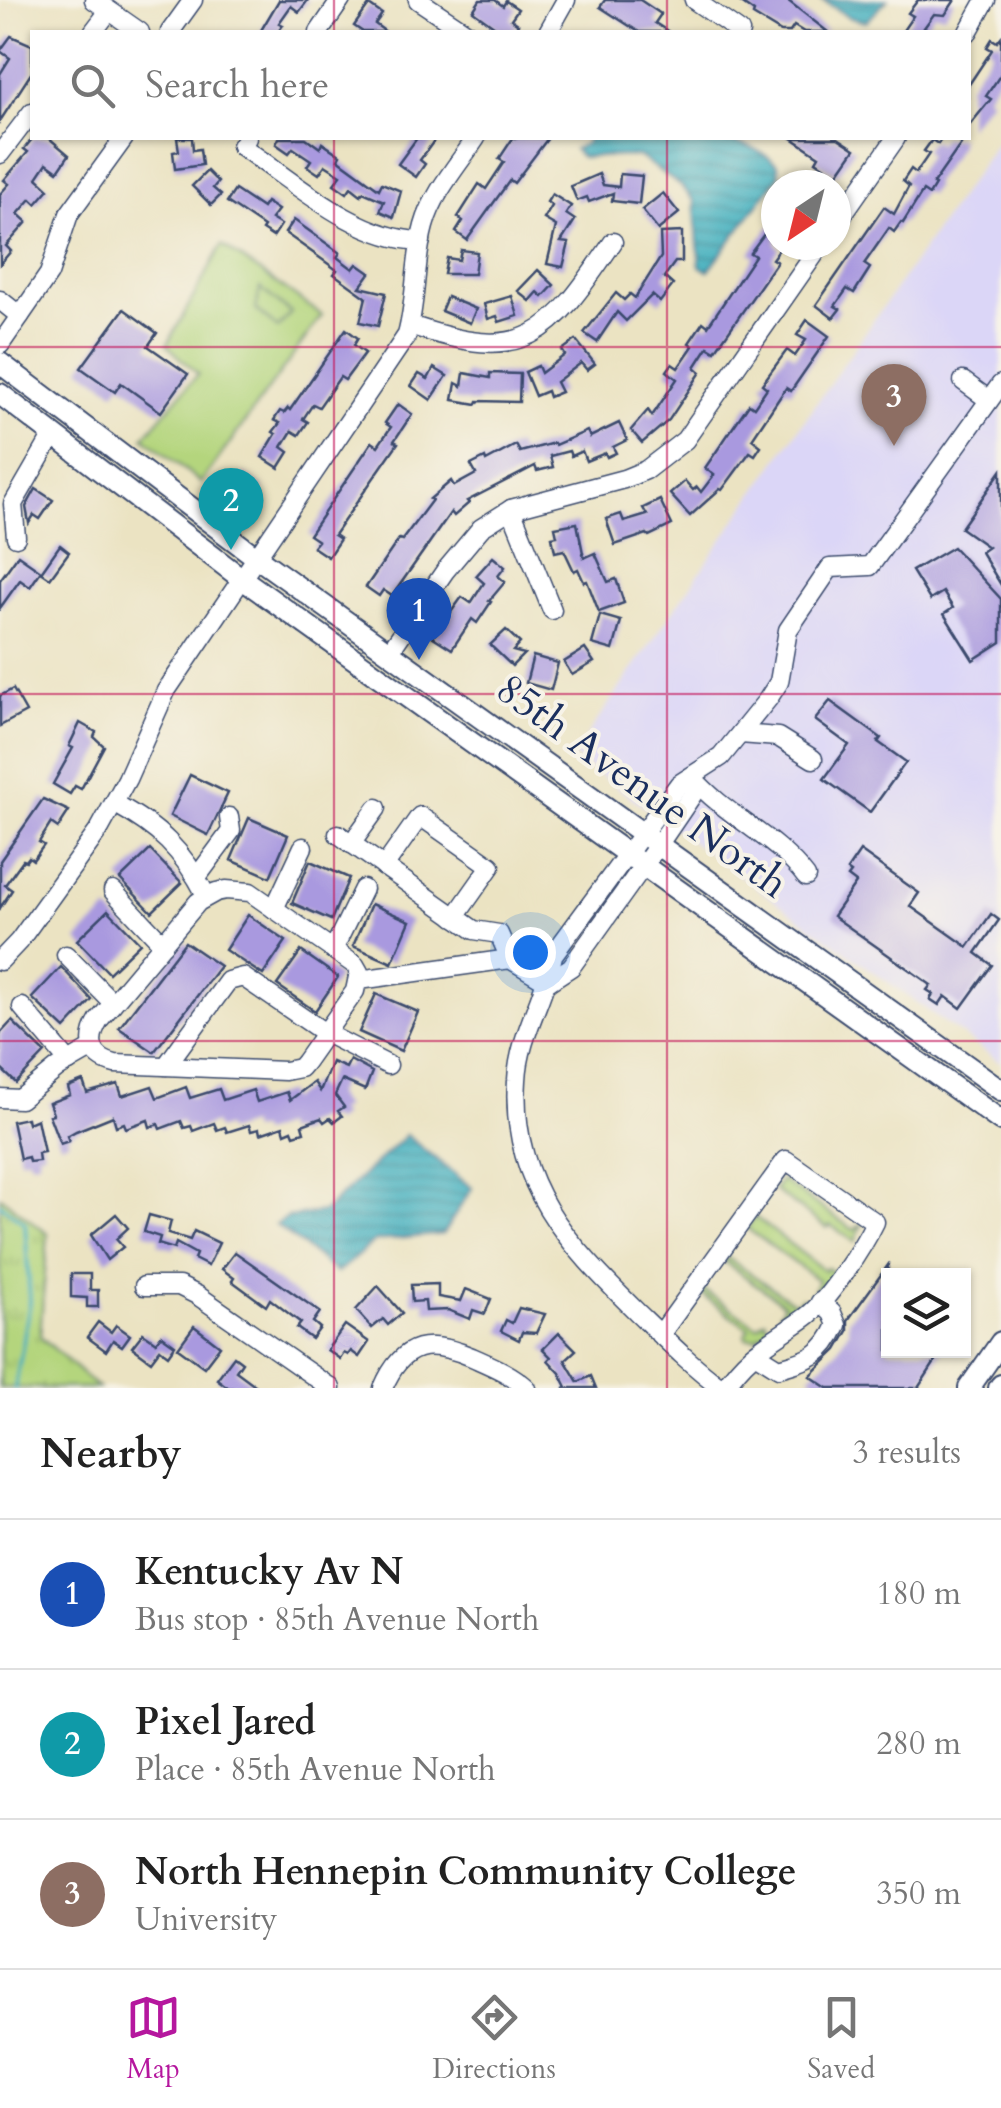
<!DOCTYPE html>
<meta charset="utf-8">
<style>
:root{--surface:#fff;--page:#f6f6f6;--text:#222;--muted:#767676;--line:#e0e0e0;--accent:#b5179e}
body{margin:0;font-family:Cardo,serif;background:var(--page);color:var(--text)}
.controls{position:absolute;right:30px;bottom:30px;display:grid;overflow:hidden;border-radius:0px;box-shadow:0 2px 8px #0004}
.controls button{width:90px;height:90px;display:grid;place-items:center;padding:0;border:0;border-bottom:2px solid var(--line);background:var(--surface);color:var(--text);font:50px sans-serif}
.compass{position:absolute;left:761px;top:170px;width:90px;height:90px;border-radius:50%;background:var(--surface);box-shadow:0 2px 8px #0004;rotate:215deg}
.you{position:absolute;left:530px;top:952px;width:35px;height:35px;margin:-25px;border:8px solid #fff;border-radius:50%;background:#1a73e8;box-shadow:0 0 0 15px #1a73e833}
.badge{display:grid;place-items:center;width:65px;height:65px;border-radius:50%;background:var(--accent);color:#fff;font-size:32px;font-weight:700}
.pin{position:absolute;translate:-50% -82px;filter:drop-shadow(0 2px 5px #0008)}
.pin::after{content:'';position:absolute;top:52px;width:35px;height:30px;background:inherit;clip-path:polygon(0 0,100% 0,50% 100%)}
.list{margin:0;padding:0;list-style:none}
h2{display:flex;justify-content:space-between;align-items:center;height:130px;margin:0;padding:0 40px;font-size:42px}
h2 small{font-size:32px;font-weight:400;color:var(--muted)}
.list li{display:grid;grid-template-columns:65px 1fr auto;gap:30px;align-items:center;box-sizing:border-box;height:150px;padding:0 40px;border-top:2px solid var(--line)}
.list b{display:block;font-size:38px;white-space:nowrap}
.list p{margin:0;font-size:32px;white-space:nowrap;color:var(--muted)}
.list em{font-size:32px;font-style:normal;color:var(--muted)}
.icon{flex:none;width:55px;height:55px;fill:none;stroke:currentColor;stroke-width:2;stroke-linecap:round;stroke-linejoin:round}
.map{position:relative;flex:none;width:1001px;height:1388px;overflow:hidden}
.search{position:absolute;background:var(--surface);box-shadow:0 2px 8px #0004;left:30px;right:30px;top:30px;height:110px;display:flex;align-items:center;gap:25px;box-sizing:border-box;padding:0 35px;border-radius:0px;color:var(--muted);font-size:38px}
.sheet{height:580px;background:var(--surface)}
nav{display:flex;justify-content:space-around;align-items:center;box-sizing:border-box;height:140px;border-top:2px solid var(--line);background:var(--surface);font-size:28px;color:var(--muted)}
nav a{display:grid;justify-items:center;gap:5px}
nav .on{color:var(--accent)}
.map>svg:first-child{display:block}
.built{fill:#dbd6f7}
.green{fill:#b4d57d;stroke:#68826e;stroke-width:2.5}
.park{fill:url(#park-tufts);stroke:#68826e;stroke-width:2.5}
.water{fill:url(#water-rules);stroke:#2e6f8e;stroke-width:2.5}
.lines{fill:none;stroke-linecap:round;stroke-linejoin:round}
.stream{stroke:#41afbe;stroke-width:4}
.building{fill:#a999df}
.minor-casing{stroke:#3a4a6d;stroke-width:21}
.major-casing{stroke:#3a4a6d;stroke-width:24}
.minor{stroke:#fff;stroke-width:18}
.major{stroke:#fff;stroke-width:20}
.grid{fill:none;stroke:#c2185b;stroke-width:2.5;stroke-opacity:0.55}
.labels{text-anchor:middle;dominant-baseline:central;stroke-width:8;stroke-linejoin:round;paint-order:stroke}
.street-label{font-size:42px;fill:#1b2f5e;stroke:#f7f3e8}
</style>
<div class="map">
<svg width="1001" height="1388" viewBox="0 0 1001 1388">
<defs>
<pattern id="park-tufts" width="24" height="20" patternUnits="userSpaceOnUse" patternTransform="scale(2.5)"><rect width="24" height="20" fill="#b4d57d"/><path d="M3 7l-1-3M5 7V3M7 7l1-3M15 17l-1-3M17 17v-4M19 17l1-3" fill="none" stroke="#9ab76e"/></pattern>
<pattern id="water-rules" width="6" height="5" patternUnits="userSpaceOnUse" patternTransform="scale(2.5)"><rect width="6" height="5" fill="#41afbe"/><path d="M0 2.5h6" fill="none" stroke="#368f9e"/></pattern>
</defs>
<rect width="100%" height="100%" fill="#f7f3e8"/>
<filter id="ink" filterUnits="userSpaceOnUse"><feTurbulence type="fractalNoise" baseFrequency=".01" numOctaves="2"/><feDisplacementMap in="SourceGraphic" scale="20" xChannelSelector="R" yChannelSelector="G"/><feConvolveMatrix kernelMatrix="1 2 1 2 8 2 1 2 1" color-interpolation-filters="sRGB"/></filter>
<filter id="wash" filterUnits="userSpaceOnUse"><feTurbulence type="fractalNoise" baseFrequency=".0048" numOctaves="4" result="noise"/><feDisplacementMap in="SourceGraphic" scale="40" xChannelSelector="R" yChannelSelector="G"/><feGaussianBlur stdDeviation="2.25" result="paint"/><feColorMatrix in="noise" values="0 0 0 0 0 0 0 0 0 0 0 0 0 0 0 0 0 1.4 0 .05"/><feComposite in="paint" operator="in"/></filter>
<g filter="url(#wash)">
<rect width="100%" height="100%" fill="#ebe3c2"/>
<polygon class="built" points="1001,136 1001,1063 573,756"/>
<g class="green">
<polygon points="222,245 322,315 201,483 144,437 198,374 167,345"/>
<polygon points="781,1180 854,1230 862,1224 855,1242 830,1225 827,1228 774,1190"/>
<polygon points="755,1217 825,1271 827,1268 834,1272 825,1287 814,1289 818,1280 749,1230 747,1228"/>
<polygon points="726,1257 796,1304 801,1298 806,1300 806,1307 793,1319 780,1312 784,1304 726,1263 724,1260"/>
<polygon points="702,1289 757,1326 765,1320 769,1329 757,1338 747,1338 745,1335 749,1328 701,1294"/>
</g>
<g class="park">
<polygon points="260,288 291,313 278,328 256,310"/>
<polygon points="0,1196 48,1234 40,1336 98,1388 0,1388"/>
</g>
<g class="water">
<polygon points="822,0 887,0 866,22 851,18"/>
<path d="M587 138C643 137 736 124 778 165L779 176 708 271 700 266 694 201 681 186 638 156 581 157 574 149 586 143Z"/>
<polygon points="406,1135 472,1188 443,1234 375,1241 337,1273 276,1225 287,1217 323,1212"/>
</g>
<g class="lines">
<polyline class="stream" points="0,1204 25,1223 30,1302 15,1388"/>
</g>
<g id="blocks">
<g class="building">
<polygon points="279,0 308,0 299,12 291,6 279,23 283,25 278,32 260,32"/>
<polygon points="480,0 495,0 503,6 506,1 518,9 511,19 518,24 512,32 502,32 473,11"/>
<polygon points="605,0 640,0 661,14 655,23 669,32 639,32 600,7"/>
<polygon points="737,0 787,0 828,32 804,32 794,26 790,32 781,32 753,15 754,12"/>
<polygon points="918,0 955,0 945,15 934,14 921,32 902,32 913,16 908,13"/>
<polygon points="369,5 382,14 375,24 386,32 363,32 354,26"/>
<polygon points="11,36 32,45 32,72 0,121 0,74 10,58 0,51"/>
<polygon points="1001,37 1001,74 986,96 991,99 968,127 968,86 992,50 987,47 992,39 997,42"/>
<polygon points="33,138 49,138 69,155 58,171 47,163 37,178 49,189 36,204 31,199 18,214 27,222 6,246 11,251 0,264 0,194 9,184 4,180 28,152 24,149"/>
<polygon points="177,138 192,138 193,150 200,149 202,165 175,169 173,152 179,151"/>
<polygon points="279,138 306,138 320,148 322,143 340,155 338,159 379,189 382,183 401,191 394,217 380,211 384,201 363,192 361,195 351,187 347,193 334,184 341,175 325,165 319,174 307,166 311,160 293,148 289,153 276,144"/>
<polygon points="417,138 436,138 420,160 425,164 416,177 398,164"/>
<polygon points="513,138 548,138 514,183 510,180 467,240 456,232 463,221 458,217 479,184 486,189 504,162 499,159"/>
<polygon points="792,138 838,138 855,149 837,175 816,161 819,156"/>
<polygon points="942,138 961,138 958,142 961,144 933,184 935,185 929,195 923,191 903,223 901,222 894,232 889,228 864,264 870,268 854,293 847,289 835,306 840,309 833,318 816,305 884,207 894,214 909,186 903,181 911,169 916,173 929,154 924,151 932,140 938,144"/>
<polygon points="207,171 218,182 213,188 221,195 211,205 192,186"/>
<polygon points="599,174 603,185 619,187 620,174 642,176 639,204 612,201 613,193 589,202 587,197 577,201 571,186"/>
<polygon points="235,190 262,208 266,202 278,210 271,219 281,225 273,237 262,230 264,227 227,202"/>
<polygon points="663,193 679,213 658,230 642,210"/>
<polygon points="552,194 571,206 566,214 575,220 561,242 569,243 563,267 547,264 556,226 544,219 552,206 547,202"/>
<polygon points="776,218 776,245 780,248 772,259 777,262 715,351 708,347 695,367 701,372 669,420 642,443 631,430 648,410 652,416 677,379 667,371 672,364 678,368 693,346 689,343 703,322 708,326 755,256 750,253"/>
<polygon points="294,220 340,253 337,257 353,269 357,264 370,273 360,287 386,293 378,326 360,322 366,297 334,274 337,270 285,233"/>
<polygon points="682,232 682,262 675,262 664,277 673,285 660,302 652,295 626,321 617,312 597,342 584,333 616,293 624,300 630,294 635,298 661,257 660,233"/>
<polygon points="461,250 477,252 474,274 444,274 447,258 459,260"/>
<polygon points="538,270 554,285 543,297 538,292 530,301 518,291"/>
<polygon points="512,296 518,316 499,322 497,316 488,319 484,304"/>
<polygon points="447,297 476,309 470,323 441,311"/>
<polygon points="124,309 157,333 148,346 188,374 161,412 121,383 115,392 81,368"/>
<polygon points="807,320 829,336 791,391 786,388 752,439 761,446 755,455 750,452 722,490 720,489 690,516 670,494 685,481 693,490 697,487 701,492 714,475 705,468 749,404 754,407 767,388 762,384 787,350 795,356 806,340 797,335"/>
<polygon points="346,329 358,338 354,345 365,353 345,380 340,377 319,407 313,404 303,419 308,422 299,435 292,431 282,447 289,452 279,468 262,457 276,434 273,432 280,423 274,420 280,411 284,413 288,408 290,410"/>
<polygon points="576,340 595,364 587,370 581,363 556,382 561,392 549,397 547,391 535,396 525,372 538,366 541,373 565,355 562,350"/>
<polygon points="434,368 447,376 431,400 411,386 419,374 428,379"/>
<polygon points="464,373 490,378 490,373 520,374 519,402 478,401 477,404 453,400 456,383 462,386"/>
<polygon points="398,404 412,414 394,441 398,443 334,535 340,539 328,557 313,547 318,541 309,535 372,442 378,446 391,427 385,423"/>
<polygon points="619,423 627,440 613,447 616,453 607,457 605,453 586,461 582,451 571,456 569,451 550,456 553,467 537,471 535,466 467,501 469,503 454,516 451,512 392,596 383,590 379,596 366,587 399,539 402,540 432,500 430,499 451,481 454,486 476,474 471,465 485,458 486,461 516,445 520,452 554,443 555,445 587,431 590,437"/>
<polygon points="1001,471 1001,585 981,552 988,547 961,528"/>
<polygon points="244,474 263,488 257,496 250,491 244,499 232,490"/>
<polygon points="36,489 53,500 40,519 34,515 29,523 26,507"/>
<polygon points="660,500 672,525 649,536 647,534 615,545 606,519 621,514 624,522 647,515 643,508"/>
<polygon points="577,523 584,558 595,553 608,582 616,579 624,603 599,612 587,581 584,582 578,569 574,571 564,550 555,552 552,537 557,536 555,527"/>
<polygon points="60,545 69,552 50,578 41,572"/>
<polygon points="953,547 1001,599 1001,642 973,660 944,614 953,608 943,592 930,600 912,571"/>
<polygon points="18,555 41,571 30,587 20,580 0,608 0,580"/>
<polygon points="493,557 505,567 498,576 505,582 489,601 491,602 477,623 472,619 452,649 433,637 462,597 471,603 484,583 476,576"/>
<polygon points="600,615 621,621 613,650 592,644"/>
<polygon points="506,630 520,643 513,651 524,654 512,666 490,645"/>
<polygon points="585,649 594,662 572,675 564,662"/>
<polygon points="533,656 558,663 551,690 526,683"/>
<polygon points="13,689 26,712 0,726 0,696"/>
<polygon points="830,701 881,738 878,742 906,762 870,812 824,779 849,745 815,720"/>
<polygon points="80,723 96,732 94,737 104,746 81,789 75,786 70,794 53,784 73,748 69,746"/>
<polygon points="190,775 228,793 208,835 170,816"/>
<polygon points="43,799 69,811 58,828 51,823 39,842 44,845 33,860 29,857 26,861 23,860 5,885 12,890 0,908 0,861"/>
<polygon points="249,818 288,835 270,877 231,860"/>
<polygon points="150,850 182,883 152,912 120,879"/>
<polygon points="860,851 919,893 910,906 968,947 991,914 999,920 976,953 992,965 961,1008 945,996 939,1005 930,999 933,994 927,990 931,985 833,916 856,883 848,877 851,873 847,870"/>
<polygon points="310,861 349,878 331,920 292,903"/>
<polygon points="371,904 410,921 392,963 353,946"/>
<polygon points="108,910 140,943 109,973 77,940"/>
<polygon points="248,915 286,941 263,975 225,950"/>
<polygon points="185,942 220,966 154,1052 119,1028"/>
<polygon points="301,951 338,977 315,1011 277,985"/>
<polygon points="61,967 92,1000 65,1029 32,998"/>
<polygon points="376,994 418,1012 401,1051 359,1032"/>
<polygon points="12,1021 45,1053 16,1083 0,1068 0,1034"/>
<polygon points="350,1060 372,1072 365,1090 342,1080 335,1095 344,1107 338,1111 342,1116 334,1122 330,1118 324,1122 321,1118 302,1125 304,1132 294,1135 292,1130 285,1133 283,1126 260,1134 259,1129 251,1131 249,1125 227,1132 225,1127 217,1130 214,1123 193,1131 191,1126 184,1128 181,1121 160,1129 158,1124 150,1127 148,1120 126,1128 124,1123 116,1126 113,1116 76,1131 67,1136 69,1141 60,1144 49,1115 53,1114 49,1103 70,1095 68,1087 83,1081 87,1093 118,1084 122,1096 152,1086 157,1098 186,1087 190,1098 219,1089 223,1100 253,1090 257,1102 287,1092 290,1100 314,1082 320,1091 332,1062 346,1068"/>
<polygon points="27,1118 28,1123 37,1119 44,1152 38,1153 39,1161 29,1162 28,1157 20,1159 12,1121"/>
<polygon points="116,1214 128,1228 116,1239 123,1247 107,1260 91,1235"/>
<polygon points="149,1215 171,1221 168,1233 190,1240 194,1231 219,1243 208,1266 194,1259 196,1254 176,1243 174,1249 158,1244 160,1237 144,1232"/>
<polygon points="235,1252 320,1312 313,1322 320,1328 312,1339 297,1328 301,1323 270,1299 266,1306 232,1281 234,1278 222,1269"/>
<polygon points="888,1265 888,1350 943,1350 918,1388 828,1388 810,1376 837,1350 848,1331 848,1320"/>
<polygon points="71,1274 90,1274 90,1290 98,1290 98,1307 87,1307 87,1298 71,1297"/>
<polygon points="438,1284 438,1297 461,1301 466,1289 491,1299 485,1314 473,1310 470,1319 448,1310 426,1311 425,1301 412,1302 411,1285"/>
<polygon points="378,1286 402,1313 388,1325 383,1319 372,1328 356,1310"/>
<polygon points="519,1308 545,1314 536,1333 522,1332 519,1340 501,1331 506,1320 512,1323"/>
<polygon points="98,1322 111,1332 116,1325 130,1335 122,1346 113,1340 106,1351 87,1337"/>
<polygon points="345,1325 369,1342 359,1357 351,1351 348,1355 344,1353 340,1359 327,1350"/>
<polygon points="194,1326 220,1346 204,1367 178,1348"/>
<polygon points="143,1333 156,1342 161,1335 175,1345 168,1355 160,1349 151,1361 132,1347"/>
<polygon points="559,1333 576,1350 565,1360 578,1382 591,1376 596,1388 564,1388 567,1387 560,1373 548,1360 551,1357 543,1349"/>
<polygon points="234,1356 242,1362 236,1371 259,1388 229,1388 217,1379"/>
</g>
</g>
</g>
<g filter="url(#ink)">
<use href="#blocks" fill-opacity="0" stroke="#3a4a6d" stroke-width="2.5"/>
<g class="lines">
<g class="minor-casing">
<g id="minor">
<polyline points="94,0 140,32"/>
<polyline points="418,0 466,32"/>
<polyline points="694,0 740,32"/>
<polyline points="93,32 109,11"/>
<polyline points="170,32 193,0"/>
<polyline points="319,32 341,0"/>
<polyline points="548,32 566,0"/>
<polyline points="968,32 986,0"/>
<path d="M247 138 241 146C294 182 356 239 421 241"/>
<polyline points="0,154 32,112"/>
<polyline points="836,224 896,138"/>
<polyline points="0,300 20,316"/>
<path d="M410 325C526 365 549 337 613 242"/>
<polyline points="0,345 49,274 69,214 124,138"/>
<polyline points="963,381 989,400"/>
<polyline points="511,509 552,610"/>
<polyline points="16,537 13,504 53,435"/>
<polyline points="390,651 445,571 481,528 511,509 624,479 646,470 685,440 821,245"/>
<polyline points="740,734 778,737 813,759"/>
<path d="M693 778C726 816 776 837 806 877"/>
<path d="M114 803C159 828 182 849 206 895"/>
<polyline points="338,834 474,930 499,934 510,959"/>
<polyline points="351,844 377,808"/>
<polyline points="384,867 420,816 491,866 455,917"/>
<polyline points="197,877 231,831 229,817"/>
<path d="M226 890 250 892 355 965 359 972 355 991 305 1062 300 1068 285 1071 115 1064C90 1058 87 1040 99 1020L198 902 216 892Z"/>
<polyline points="113,891 163,944"/>
<polyline points="274,909 303,847"/>
<polyline points="333,950 363,889"/>
<polyline points="66,955 113,1003"/>
<path d="M0 961 19 941 99 830 127 779 166 691 407 335C417 299 414 261 424 226 433 193 458 165 476 138"/>
<polyline points="359,980 510,959 548,982"/>
<polyline points="548,982 571,967 659,844 693,794 693,778"/>
<polyline points="22,1007 69,1062"/>
<polyline points="166,1066 228,981 243,977 325,1033 388,1065"/>
<polyline points="0,1098 20,1099 58,1068 91,1049"/>
<polyline points="144,1286 179,1286 197,1295 331,1388"/>
<path d="M660 1335 786 1160 875 1222C863 1247 828 1301 806 1317 772 1342 749 1350 724 1388"/>
<path d="M755 1353 779 1368C809 1360 824 1355 837 1325L832 1313 820 1302"/>
<path d="M383 1388C403 1341 429 1339 472 1357 492 1366 510 1373 527 1388"/>
<path d="M722 1388C691 1365 664 1338 636 1311 568 1244 510 1184 517 1080 519 1035 545 998 553 955L679 784 721 757 768 699 779 682 788 630 830 568 870 566 1001 384"/>
</g>
</g>
<g class="major-casing">
<g id="major">
<polyline points="0,363 256,557 1001,1090"/>
<polyline points="0,394 241,578 1001,1121"/>
<polyline points="969,1388 1001,1342"/>
<polyline points="999,1388 1001,1385"/>
</g>
</g>
<use href="#minor" class="minor"/>
<use href="#major" class="major"/>
</g>
</g>
<path class="grid" d="M334 0V32M667 0V32M334 138V1388M667 138V1388M0 347H1001M0 694H1001M0 1041H1001"/>
<g class="labels">
<g class="street-label">
<text transform="translate(642 786) rotate(36)">85th Avenue North</text>
</g>
</g>
</svg>
<div class="controls">
<button><svg class="icon" aria-label="layers" viewBox="0 0 24 24"><path d="M12 4l9 5-9 5-9-5zM3 14l9 5 9-5"/></svg></button>
</div>
<svg class="compass" viewBox="-18 -18 36 36"><path d="M0-13l5 13h-10z" fill="#e53935"/><path d="M0 13l5-13h-10z" fill="#767676"/></svg>
<div class="you"></div>
<div class="pin badge" style="left:419px;top:660px;background:#1a4fb4">1</div>
<div class="pin badge" style="left:231px;top:550px;background:#0f9aa8">2</div>
<div class="pin badge" style="left:894px;top:446px;background:#8d6e63">3</div>
<div class="search"><svg class="icon" aria-label="search" viewBox="0 0 24 24"><circle cx="10" cy="10" r="6"/><path d="M15 15l6 6"/></svg>Search here</div>
</div>
<section class="sheet">
<h2>Nearby<small>3 results</small></h2>
<ul class="list">
<li><span class="badge" style="background:#1a4fb4">1</span><div><b>Kentucky Av N</b><p>Bus stop · 85th Avenue North</p></div><em>180 m</em></li>
<li><span class="badge" style="background:#0f9aa8">2</span><div><b>Pixel Jared</b><p>Place · 85th Avenue North</p></div><em>280 m</em></li>
<li><span class="badge" style="background:#8d6e63">3</span><div><b>North Hennepin Community College</b><p>University</p></div><em>350 m</em></li>
</ul>
</section>
<nav>
<a class="on"><svg class="icon" aria-label="map" viewBox="0 0 24 24"><path d="M3 6l6-2 6 2 6-2v14l-6 2-6-2-6 2zM9 4v14M15 6v14"/></svg>Map</a>
<a><svg class="icon" aria-label="directions" viewBox="0 0 24 24"><path d="M12 3l9 9-9 9-9-9zM9 14v-3h6M13 9l2 2-2 2"/></svg>Directions</a>
<a><svg class="icon" aria-label="saved" viewBox="0 0 24 24"><path d="M7 4h10v16l-5-4-5 4z"/></svg>Saved</a>
</nav>
